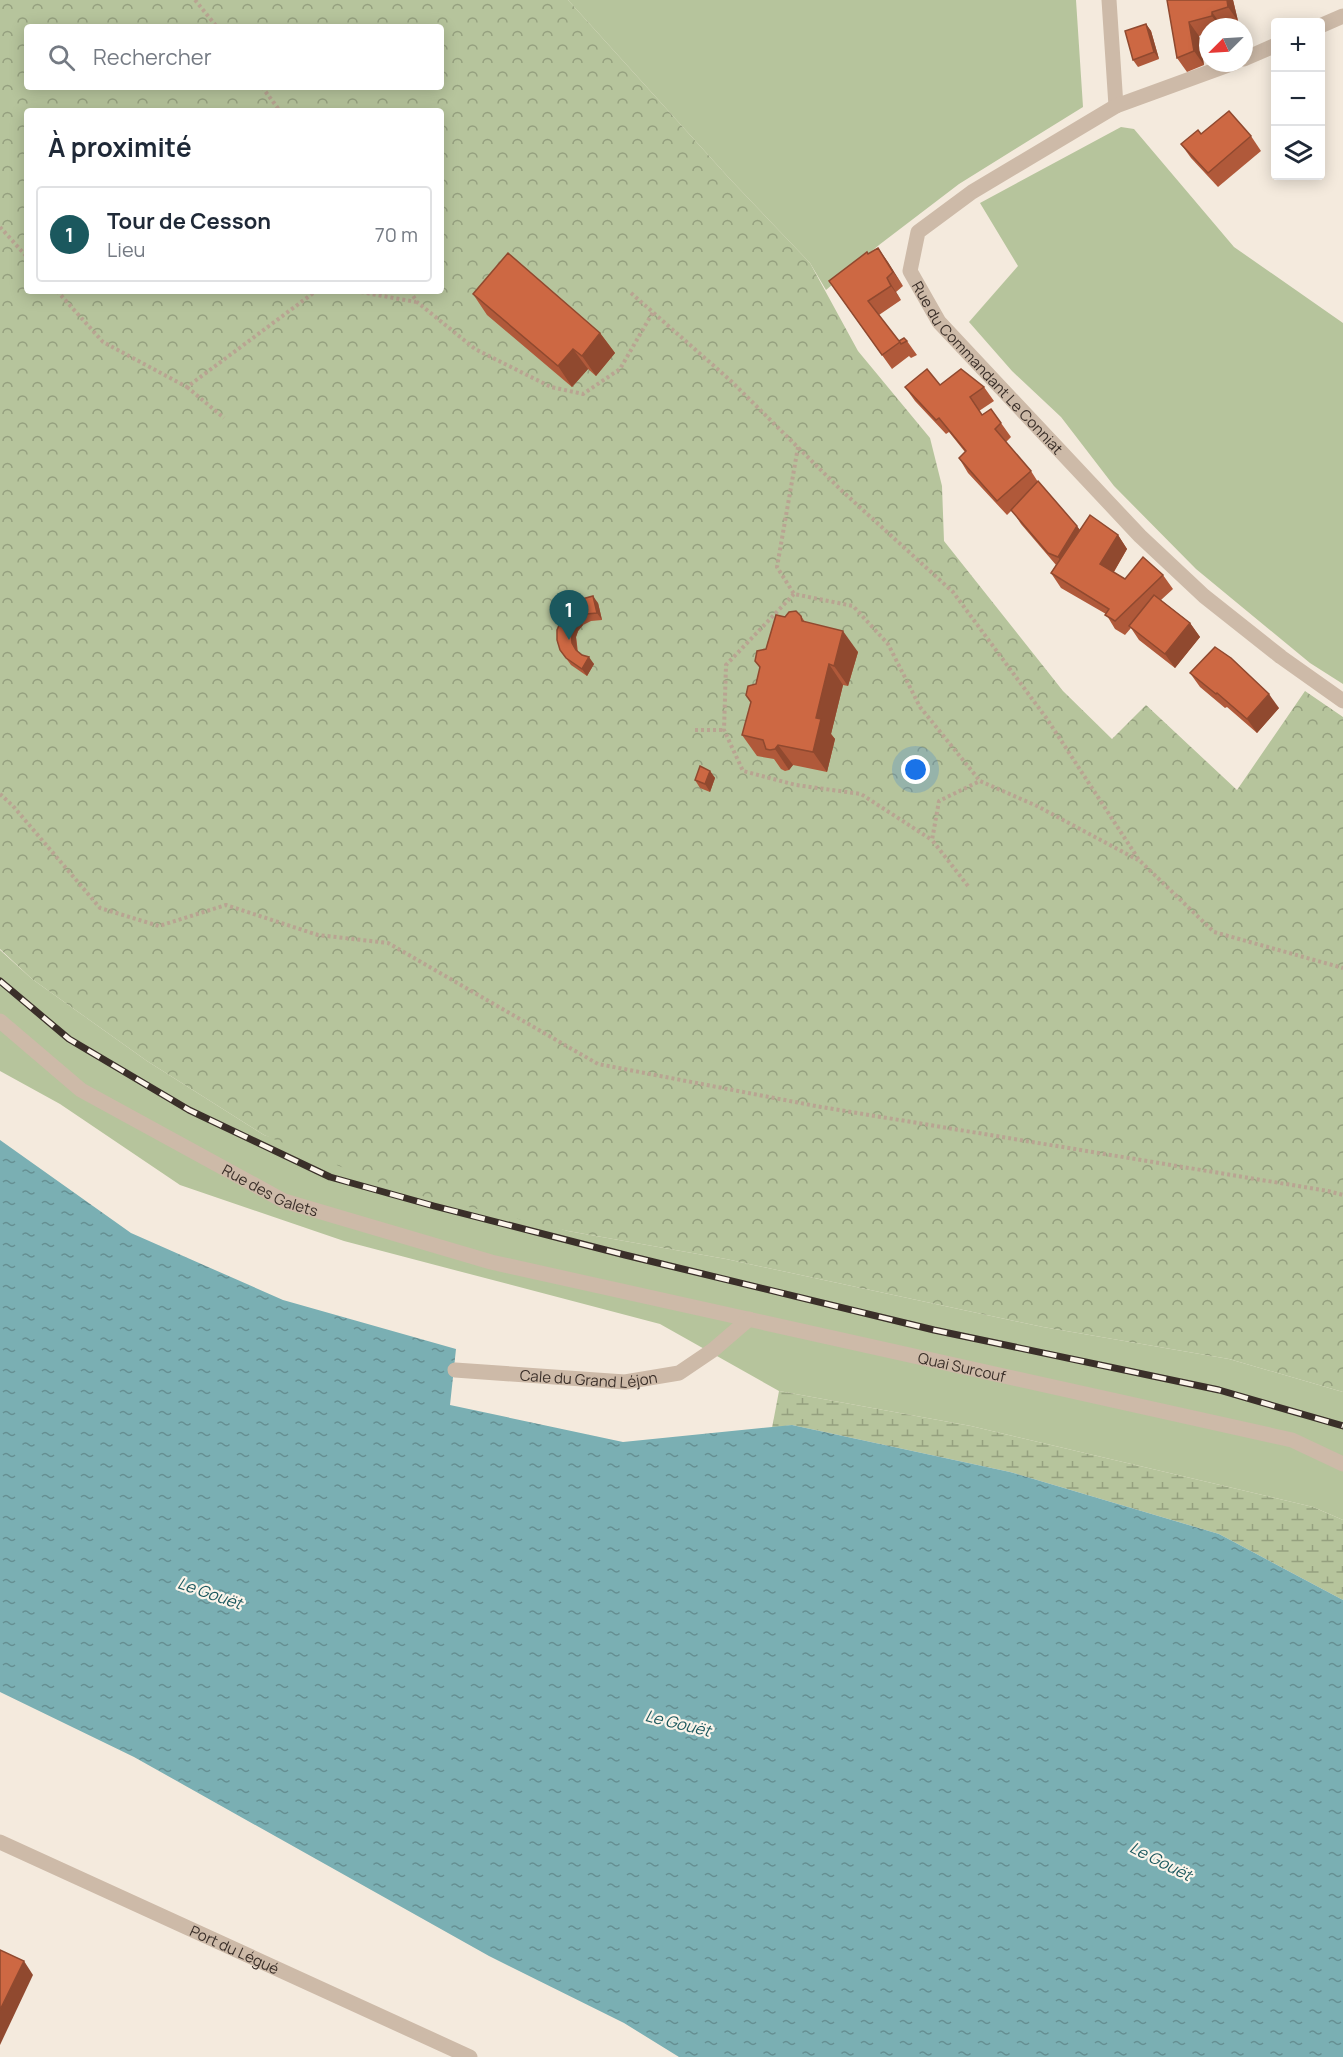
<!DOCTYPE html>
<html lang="fr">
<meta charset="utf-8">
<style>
:root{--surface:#fff;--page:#f2f2f3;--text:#1f2937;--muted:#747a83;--line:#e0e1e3;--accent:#1b585e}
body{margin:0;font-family:Manrope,sans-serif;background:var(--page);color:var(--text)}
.controls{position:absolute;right:18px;top:18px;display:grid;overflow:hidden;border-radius:6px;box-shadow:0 3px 15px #0003}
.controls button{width:54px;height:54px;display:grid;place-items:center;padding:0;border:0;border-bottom:2px solid var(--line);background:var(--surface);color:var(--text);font:30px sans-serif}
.compass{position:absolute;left:1199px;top:18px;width:54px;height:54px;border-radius:50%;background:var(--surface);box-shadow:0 3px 15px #0003;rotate:246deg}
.you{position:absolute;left:916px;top:770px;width:21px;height:21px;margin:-15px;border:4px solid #fff;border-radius:50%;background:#1a73e8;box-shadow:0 0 0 9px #1a73e833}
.badge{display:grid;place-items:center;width:39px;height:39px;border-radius:50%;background:var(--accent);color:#fff;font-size:20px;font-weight:700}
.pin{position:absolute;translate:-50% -50px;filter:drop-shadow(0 2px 3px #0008)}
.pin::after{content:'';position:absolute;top:32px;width:21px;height:18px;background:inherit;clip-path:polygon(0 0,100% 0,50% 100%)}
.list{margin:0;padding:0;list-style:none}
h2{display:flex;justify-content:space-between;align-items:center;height:78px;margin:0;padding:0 24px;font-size:26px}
h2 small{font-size:20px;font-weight:400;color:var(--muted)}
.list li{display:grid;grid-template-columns:39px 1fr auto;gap:18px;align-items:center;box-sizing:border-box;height:96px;margin:0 12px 12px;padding:0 12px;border:2px solid var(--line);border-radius:6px}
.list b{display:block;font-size:22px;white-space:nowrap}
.list p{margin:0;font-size:20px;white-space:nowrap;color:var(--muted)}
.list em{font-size:20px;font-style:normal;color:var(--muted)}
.icon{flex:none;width:33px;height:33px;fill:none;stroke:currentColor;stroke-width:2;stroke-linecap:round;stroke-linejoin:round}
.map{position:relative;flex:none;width:1343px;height:2057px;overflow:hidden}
.search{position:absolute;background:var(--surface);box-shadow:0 3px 15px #0003;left:24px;top:24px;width:420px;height:66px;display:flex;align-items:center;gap:15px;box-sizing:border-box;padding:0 21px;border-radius:6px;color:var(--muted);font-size:22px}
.panel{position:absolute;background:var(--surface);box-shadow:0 3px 15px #0003;left:24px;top:108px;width:420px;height:186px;border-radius:6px}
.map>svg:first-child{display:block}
.grass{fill:#b6c49c}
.forest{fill:url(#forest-crowns);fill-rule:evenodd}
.wetland{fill:url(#wetland-marsh)}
.water{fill:url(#water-ripples)}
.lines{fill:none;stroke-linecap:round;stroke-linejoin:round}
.path{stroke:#b9a492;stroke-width:4;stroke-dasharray:3 3;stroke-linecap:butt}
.minor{stroke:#cdbaa8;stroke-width:15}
.rail-casing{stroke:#3a2f29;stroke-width:7}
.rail{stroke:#fbf4ea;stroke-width:4.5;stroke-dasharray:14;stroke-linecap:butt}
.wall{fill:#b0593a}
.shaded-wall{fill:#90492f}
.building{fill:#cd6843;stroke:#90492f;stroke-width:1.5}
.labels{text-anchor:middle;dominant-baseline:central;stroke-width:4.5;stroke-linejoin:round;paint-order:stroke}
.street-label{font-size:15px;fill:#3a2f29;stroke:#fbf4ea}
.water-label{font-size:16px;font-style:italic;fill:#1b585e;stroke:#fbf4ea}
</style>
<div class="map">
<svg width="1343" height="2057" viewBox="0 0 1343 2057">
<defs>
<pattern id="forest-crowns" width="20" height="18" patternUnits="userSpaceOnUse" patternTransform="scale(1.5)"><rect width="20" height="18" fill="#b6c49c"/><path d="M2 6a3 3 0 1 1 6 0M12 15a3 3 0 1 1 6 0" fill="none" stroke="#95a07f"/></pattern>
<pattern id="wetland-marsh" width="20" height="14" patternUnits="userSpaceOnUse" patternTransform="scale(1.5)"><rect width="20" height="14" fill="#b6c49c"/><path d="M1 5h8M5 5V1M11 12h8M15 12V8" fill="none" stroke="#95a07f"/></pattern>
<pattern id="water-ripples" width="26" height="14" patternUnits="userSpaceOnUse" patternTransform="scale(1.5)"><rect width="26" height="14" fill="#7aafb3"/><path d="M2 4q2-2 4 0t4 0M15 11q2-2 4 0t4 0" fill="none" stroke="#658f92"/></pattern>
</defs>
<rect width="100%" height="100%" fill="#f4eadd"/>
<g class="grass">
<polygon points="568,0 1076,0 1083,107 959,184 879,245 826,290 810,263 729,178"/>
<polygon points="1121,127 1134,129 1234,247 1343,323 1343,684 1310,663 1196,569 1114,486 1061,417 1012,371 969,322 1018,266 980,203"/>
<polygon points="0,950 32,979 147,1061 264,1135 568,1231 726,1259 1043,1327 1229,1359 1343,1392 1343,1520 1313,1507 971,1426 779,1391 660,1324 344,1241 180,1185 60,1104 0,1071"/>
</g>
<path class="forest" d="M0 0H568L729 178 810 263 858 351 930 438 942 486 944 541 1063 691 1112 739 1146 705 1237 790 1305 691 1343 717V1392L1229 1359 1043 1327 726 1259 568 1231 397 1190 264 1135 147 1061 32 979 0 949ZM27 27H441V87H27ZM27 111H441V291H27Z"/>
<polygon class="wetland" points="779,1391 971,1426 1313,1507 1343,1520 1343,1600 1219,1534 1010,1472 792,1425 772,1428"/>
<polygon class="water" points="0,1140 131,1233 283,1300 456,1349 450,1405 623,1442 792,1425 1010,1472 1219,1534 1343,1600 1343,2057 679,2057 624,2023 489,1956 134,1757 0,1692"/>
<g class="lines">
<g class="path">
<polyline points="195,0 217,27"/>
<polyline points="262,87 280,111"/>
<polyline points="0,227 27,257"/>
<polyline points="57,291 103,342 187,387 316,291"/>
<polyline points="355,291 416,302"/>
<polyline points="410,291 417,302 475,349 551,387 583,394 620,369 653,312"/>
<polyline points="631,293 731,381 842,491 953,592 1047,719 1139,860 1214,932 1343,968"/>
<polyline points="187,387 224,418"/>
<polyline points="798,447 777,567 794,594 853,606 888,644 920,707 980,781"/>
<polyline points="794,594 726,665 724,730 743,771 796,785 861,794 932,840"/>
<polyline points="695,730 724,730"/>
<polyline points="0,794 13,806 100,908 159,926 226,905 318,935 388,943 598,1064 821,1107 1328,1191 1343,1195"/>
<polyline points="968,886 932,840 939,801 980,781 1037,806 1138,860"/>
</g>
<g class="minor">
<polyline points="1109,0 1116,106"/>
<polyline points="1320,26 1343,16"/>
<polyline points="1244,59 1276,45"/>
<path id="s1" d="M1234 63 1116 106 972 192 918 232 910 271 939 322 1140 536 1204 596 1281 657 1343 701"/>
<path id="s2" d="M0 1021 81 1090 284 1201 491 1262 1292 1440 1343 1464"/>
<path id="s3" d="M455 1370 625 1382 679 1373 713 1350 749 1319"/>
<path id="s4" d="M0 1842 470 2057"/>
</g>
<g class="rail-casing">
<polyline id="rail" points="0,981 69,1039 189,1110 330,1177 434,1206 625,1255 934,1330 1219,1390 1343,1426"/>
</g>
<use href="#rail" class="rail"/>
</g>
<g class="wall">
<polygon points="1167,0 1233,0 1238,21 1222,27 1208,27 1208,33 1199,36 1204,65 1187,72 1177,58"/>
<polygon points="1146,24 1151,31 1159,59 1138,67 1133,60"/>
<polygon points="1201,134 1251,136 1261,151 1218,187 1191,158 1181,144"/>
<polygon points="878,248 903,286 896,292 901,300 879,315 899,341 907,341 917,355 911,358 909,356 892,369 829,281"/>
<polygon points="473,294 600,333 615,353 596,376 588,369 572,387 487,315"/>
<polygon points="940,385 984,387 994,401 979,411 982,415 991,409 1011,437 1006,442 1031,471 1038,482 1080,530 1118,535 1127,549 1114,572 1125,579 1163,575 1173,589 1161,600 1190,623 1200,637 1175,668 1139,640 1131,628 1125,635 1115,629 1106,614 1061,588 1051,573 1056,565 1021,524 1012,510 1007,515 968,473 959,458 965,452 949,432 946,434 915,401 905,387"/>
<polygon points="582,599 598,603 602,620 591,621 583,625 578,631 576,637 578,652 594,664 587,676 571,665 560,650"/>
<polygon points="801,616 805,622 858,652 848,686 843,685 831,734 835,739 827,772 793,765 789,770 785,771 781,769 774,759 757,756 742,735 751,703 746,695 756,684 760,668 755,661 766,649 785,617"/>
<polygon points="1190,673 1279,708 1257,733 1227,707 1225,708 1200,687"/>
<polygon points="710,771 715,778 710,792 700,788 695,780"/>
</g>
<g class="shaded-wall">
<polygon points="1227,0 1233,0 1238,21 1228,7"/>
<polygon points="1212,12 1222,26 1222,27 1220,27 1212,16"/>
<polygon points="1189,22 1199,36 1204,65 1194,51"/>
<polygon points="1146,24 1151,31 1159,59 1154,52"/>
<polygon points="878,248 888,262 903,286 893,272"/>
<polygon points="887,278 896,292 901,300 891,286"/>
<polygon points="600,333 615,353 596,376 582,356"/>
<polygon points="573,349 588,369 572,387 558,366"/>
<polygon points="1077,526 1087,540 1067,571 1058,557"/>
<polygon points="1118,535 1127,549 1110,578 1100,564"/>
<polygon points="593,596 598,603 602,620 597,613"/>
<polygon points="578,618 583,625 578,631 576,637 577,650 581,657 572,643 571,630 573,624"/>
<polygon points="1190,623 1200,637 1175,668 1165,654"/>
<polygon points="843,631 858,652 848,686 834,666"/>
<polygon points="589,657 594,664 587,676 582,669"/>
<polygon points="829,664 843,685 831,734 835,739 827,772 813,752 816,718"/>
<polygon points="1269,694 1279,708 1257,733 1247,719"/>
<polygon points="778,745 793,765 789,770 775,749"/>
<polygon points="710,771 715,778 710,792 705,784"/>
<polygon points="24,1961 33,1975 0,2045 0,2010"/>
</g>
<g class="building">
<polygon points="1167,0 1227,0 1228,7 1212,12 1212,16 1189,22 1194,51 1177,58"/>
<polygon points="1146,24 1154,52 1133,60 1125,31"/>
<polygon points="1229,111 1251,136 1208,173 1181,144 1198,130 1201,134"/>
<polygon points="878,248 893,272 887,278 891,286 868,301 899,341 904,338 907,341 901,344 900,342 882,355 829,281 867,252 868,254"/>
<polygon points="508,253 600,333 582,356 573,349 558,366 473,294"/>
<polygon points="927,369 940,385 961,369 984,387 970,397 982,415 991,409 1001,423 995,429 1031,471 997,501 959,458 966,451 939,418 936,420 905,387"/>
<polygon points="1038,481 1077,526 1058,557 1048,553 1011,510"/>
<polygon points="1090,515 1118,535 1100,564 1125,579 1143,557 1163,575 1115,621 1105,615 1109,609 1051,573"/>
<polygon points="1154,595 1190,623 1165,654 1129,626"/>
<polygon points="593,596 597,613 586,614 578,618 573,624 571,630 572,643 576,650 582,655 589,657 582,669 566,658 560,650 557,640 557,630 564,614 569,608 582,599"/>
<polygon points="796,611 801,616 802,621 843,631 834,666 829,664 816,718 821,719 813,752 778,745 775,749 770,750 766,749 763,740 742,735 751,702 746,695 748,686 756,684 760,667 755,661 757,651 766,649 776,615 785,617 789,612"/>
<polygon points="1215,647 1231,658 1269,694 1247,719 1217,693 1216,694 1190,673"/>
<polygon points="700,766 710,771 705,784 695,780"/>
<polygon points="0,1950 24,1961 0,2010"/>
</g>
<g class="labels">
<g class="street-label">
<text stroke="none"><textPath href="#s1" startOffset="525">Rue du Commandant Le Conniat</textPath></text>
<text stroke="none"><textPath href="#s2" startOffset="321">Rue des Galets</textPath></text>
<text stroke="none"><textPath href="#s2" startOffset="1036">Quai Surcouf</textPath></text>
<text stroke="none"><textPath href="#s3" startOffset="134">Cale du Grand Léjon</textPath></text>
<text stroke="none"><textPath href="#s4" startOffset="258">Port du Légué</textPath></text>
</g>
<g class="water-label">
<text transform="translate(210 1593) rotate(19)">Le Gouët</text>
<text transform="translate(678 1723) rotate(14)">Le Gouët</text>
<text transform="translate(1161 1861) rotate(27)">Le Gouët</text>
</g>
</g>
</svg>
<div class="controls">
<button>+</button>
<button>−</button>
<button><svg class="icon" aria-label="layers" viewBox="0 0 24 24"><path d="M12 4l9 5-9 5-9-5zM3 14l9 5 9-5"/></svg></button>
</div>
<svg class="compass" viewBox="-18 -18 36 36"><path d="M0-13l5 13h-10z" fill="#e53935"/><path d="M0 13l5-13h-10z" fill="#747a83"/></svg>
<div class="you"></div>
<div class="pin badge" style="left:569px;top:640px">1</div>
<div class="search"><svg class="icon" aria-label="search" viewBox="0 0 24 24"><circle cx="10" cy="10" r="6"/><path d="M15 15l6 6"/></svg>Rechercher</div>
<section class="panel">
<h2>À proximité<small></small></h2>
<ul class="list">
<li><span class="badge">1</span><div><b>Tour de Cesson</b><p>Lieu</p></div><em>70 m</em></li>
</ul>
</section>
</div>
